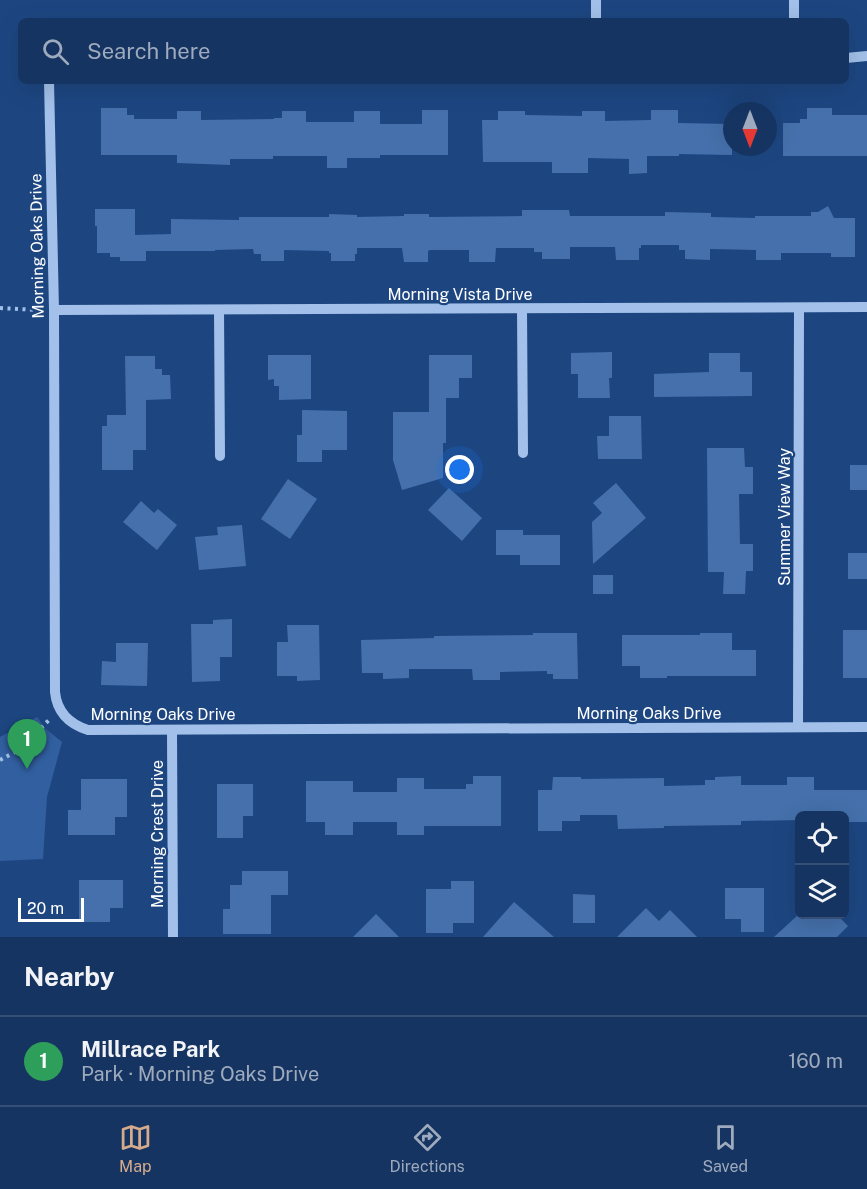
<!DOCTYPE html>
<meta charset="utf-8">
<style>
:root{--surface:#163461;--page:#1f3c67;--text:#f1f3f6;--muted:#9eaabd;--line:#354f76;--accent:#d6ab8b}
body{margin:0;font-family:"Public Sans",sans-serif;background:var(--page);color:var(--text)}
.controls{position:absolute;right:18px;bottom:18px;display:grid;overflow:hidden;border-radius:9px;box-shadow:0 6px 24px #0002}
.controls button{width:54px;height:54px;display:grid;place-items:center;padding:0;border:0;border-bottom:2px solid var(--line);background:var(--surface);color:var(--text);font:30px sans-serif}
.compass{position:absolute;left:723px;top:102px;width:54px;height:54px;border-radius:50%;background:var(--surface);box-shadow:0 6px 24px #0002;rotate:180deg}
.scale{position:absolute;left:18px;bottom:15px;width:66px;box-sizing:border-box;padding-left:6px;border:3px solid #fff;border-top:0;font-size:16px;line-height:21px;white-space:nowrap;color:#fff;-webkit-text-stroke:4px #1d4681;paint-order:stroke}
.you{position:absolute;left:460px;top:470px;width:21px;height:21px;margin:-15px;border:4px solid #fff;border-radius:50%;background:#1a73e8;box-shadow:0 0 0 9px #1a73e833}
.badge{display:grid;place-items:center;width:39px;height:39px;border-radius:50%;background:var(--accent);color:#fff;font-size:20px;font-weight:700}
.pin{position:absolute;translate:-50% -50px;filter:drop-shadow(0 2px 3px #0008)}
.pin::after{content:'';position:absolute;top:32px;width:21px;height:18px;background:inherit;clip-path:polygon(0 0,100% 0,50% 100%)}
.list{margin:0;padding:0;list-style:none}
h2{display:flex;justify-content:space-between;align-items:center;height:78px;margin:0;padding:0 24px;font-size:26px}
h2 small{font-size:20px;font-weight:400;color:var(--muted)}
.list li{display:grid;grid-template-columns:39px 1fr auto;gap:18px;align-items:center;box-sizing:border-box;height:90px;padding:0 24px;border-top:2px solid var(--line)}
.list b{display:block;font-size:22px;white-space:nowrap}
.list p{margin:0;font-size:20px;white-space:nowrap;color:var(--muted)}
.list em{font-size:20px;font-style:normal;color:var(--muted)}
.icon{flex:none;width:33px;height:33px;fill:none;stroke:currentColor;stroke-width:2;stroke-linecap:round;stroke-linejoin:round}
.map{position:relative;flex:none;width:867px;height:937px;overflow:hidden}
.search{position:absolute;background:var(--surface);box-shadow:0 6px 24px #0002;left:18px;right:18px;top:18px;height:66px;display:flex;align-items:center;gap:15px;box-sizing:border-box;padding:0 21px;border-radius:9px;color:var(--muted);font-size:22px}
.sheet{height:168px;background:var(--surface)}
nav{display:flex;justify-content:space-around;align-items:center;box-sizing:border-box;height:84px;border-top:2px solid var(--line);background:var(--surface);font-size:16px;color:var(--muted)}
nav a{display:grid;justify-items:center;gap:3px}
nav .on{color:var(--accent)}
.map>svg:first-child{display:block}
.green{fill:#315fa0}
.building{fill:#4570ab}
.lines{fill:none;stroke-linecap:round;stroke-linejoin:round}
.path{stroke:#a2c0e9;stroke-width:4;stroke-dasharray:3 4.5;stroke-linecap:butt}
.minor{stroke:#a2c0e9;stroke-width:10}
.labels{text-anchor:middle;dominant-baseline:central;stroke-width:4.5;stroke-linejoin:round;paint-order:stroke}
.street-label{font-size:16px;fill:#fff;stroke:#1d4681}
</style>
<div class="map">
<svg width="867" height="937" viewBox="0 0 867 937">
<rect width="100%" height="100%" fill="#1d4681"/>
<polygon class="green" points="37,717 46,729 62,742 47,797 43,859 0,861 0,737"/>
<g class="building">
<polygon points="101,108 127,108 127,115 134,115 134,119 177,119 177,111 201,111 201,120 274,119 274,118 282,118 282,111 306,111 306,122 354,122 354,111 380,111 380,124 422,124 422,110 448,110 448,155 380,155 380,158 347,158 347,168 327,168 327,156 273,156 273,159 230,159 230,165 177,163 177,155 101,155"/>
<polygon points="807,108 832,108 832,115 867,115 867,156 783,156 783,123 800,123 800,119 807,119"/>
<polygon points="651,110 678,110 678,123 732,124 732,155 679,154 679,156 647,156 647,173 629,174 629,159 588,158 588,173 552,173 552,162 483,162 482,120 498,120 498,111 525,111 525,115 582,116 582,111 605,111 605,121 651,120"/>
<polygon points="828,206 834,218 855,218 855,257 831,257 831,253 781,253 781,260 756,260 756,250 710,249 710,260 685,259 685,250 679,250 679,245 641,245 641,248 639,248 639,260 616,260 615,247 570,247 570,259 542,259 542,252 534,252 534,248 496,248 495,262 469,262 469,250 430,250 428,251 428,262 404,262 402,248 357,248 357,254 355,254 355,261 331,261 331,253 329,253 329,251 284,250 284,261 261,261 261,254 254,254 253,249 215,250 215,251 146,251 146,261 120,261 120,257 110,257 110,253 97,253 97,226 95,226 95,209 135,209 135,235 171,234 171,219 239,220 239,217 329,217 329,214 357,215 357,217 404,216 404,214 429,214 429,217 522,216 522,210 569,210 570,216 665,216 665,212 711,213 711,217 755,218 755,216 811,216 811,212 818,212"/>
<polygon points="612,352 612,378 609,378 610,398 578,398 578,374 571,374 571,353"/>
<polygon points="709,353 740,353 740,372 752,372 752,396 654,397 654,374 709,372"/>
<polygon points="268,355 311,355 311,399 279,400 279,386 274,386 274,379 268,380"/>
<polygon points="429,355 472,355 472,378 459,378 459,398 446,398 446,443 443,443 443,478 402,490 393,460 393,412 429,412"/>
<polygon points="125,356 155,356 155,369 162,369 162,375 170,375 171,399 146,400 146,450 133,450 133,470 102,470 102,426 107,426 107,415 126,415"/>
<polygon points="302,410 347,411 347,450 322,450 322,462 297,462 297,435 302,435"/>
<polygon points="609,416 641,416 642,459 598,459 597,436 609,436"/>
<polygon points="707,448 744,448 745,467 753,467 753,494 739,494 740,544 753,544 753,571 746,571 745,594 723,594 724,572 708,572"/>
<rect x="850" y="465" width="17" height="25"/>
<polygon points="288,479 317,499 290,539 261,519"/>
<polygon points="616,483 646,518 593,564 592,522 602,513 593,503"/>
<polygon points="449,488 482,518 462,541 428,510"/>
<polygon points="141,501 154,513 158,509 177,525 157,550 123,522"/>
<polygon points="242,525 246,566 199,570 195,537 218,535 217,527"/>
<polygon points="496,530 523,530 523,535 560,535 560,565 520,565 520,555 496,555"/>
<rect x="848" y="553" width="19" height="26"/>
<rect x="593" y="575" width="20" height="19"/>
<polygon points="232,619 232,657 220,657 220,681 192,682 191,624 213,624 213,620"/>
<polygon points="287,625 319,625 320,680 297,681 297,676 277,676 277,642 288,642"/>
<rect x="843" y="630" width="24" height="48"/>
<polygon points="533,633 577,633 578,679 553,679 553,674 547,674 547,671 500,672 500,680 473,680 472,669 409,669 409,678 383,679 383,673 362,673 361,640 434,638 434,636 533,635"/>
<polygon points="700,633 732,633 732,650 756,650 756,676 667,676 667,678 640,678 640,666 622,666 622,635 700,635"/>
<polygon points="116,643 148,643 147,686 101,685 102,661 116,662"/>
<polygon points="473,776 501,776 501,826 424,826 424,835 397,835 397,822 353,822 353,835 325,835 325,822 306,822 306,781 353,781 353,792 397,792 397,778 424,778 424,789 466,789 466,784 473,784"/>
<polygon points="741,776 741,785 787,785 787,777 814,777 814,790 867,790 867,822 846,822 846,816 800,816 800,820 741,821 741,825 664,826 664,828 618,829 617,815 580,815 580,821 562,821 562,831 538,831 538,790 552,790 553,777 581,777 581,779 664,778 664,786 705,785 705,780 715,780 715,777"/>
<polygon points="81,779 127,779 127,817 115,817 115,835 68,835 68,810 81,810"/>
<polygon points="217,784 253,784 253,816 243,816 243,838 217,838"/>
<polygon points="242,871 288,871 288,895 271,895 271,934 223,934 223,909 230,909 230,885 242,885"/>
<polygon points="79,880 123,880 123,908 110,908 110,922 79,922"/>
<polygon points="451,881 474,881 474,923 453,923 453,933 426,933 426,889 451,889"/>
<polygon points="725,888 764,888 764,932 741,932 741,919 725,919"/>
<polygon points="573,894 595,895 595,923 573,923"/>
<polygon points="514,902 554,937 483,937"/>
<polygon points="646,908 659,921 670,910 697,937 617,937"/>
<polygon points="376,914 399,937 353,937"/>
<polygon points="798,915 837,915 848,926 837,937 774,937"/>
</g>
<g class="lines">
<g class="path">
<polyline points="0,308 38,310"/>
<polyline points="0,760 19,750 50,719"/>
</g>
<g class="minor">
<polyline points="596,21 596,0"/>
<polyline points="794,21 794,0"/>
<polyline points="846,58 867,56"/>
<path d="M49 81 54 310 55 692C57 712 69 724 88 730L867 727"/>
<polyline points="522,309 523,453"/>
<polyline points="54,310 867,307"/>
<polyline points="219,310 220,456"/>
<polyline points="798,727 799,308"/>
<polyline points="172,730 173,937"/>
</g>
</g>
<g class="labels">
<g class="street-label">
<text transform="translate(37 246) rotate(-91)">Morning Oaks Drive</text>
<text x="460" y="294">Morning Vista Drive</text>
<text transform="translate(784 517) rotate(-90)">Summer View Way</text>
<text x="649" y="713">Morning Oaks Drive</text>
<text x="163" y="714">Morning Oaks Drive</text>
<text transform="translate(157 834) rotate(-90)">Morning Crest Drive</text>
</g>
</g>
</svg>
<div class="controls">
<button><svg class="icon" aria-label="locate" viewBox="0 0 24 24"><circle cx="12" cy="12" r="6"/><path d="M12 2v4M12 18v4M2 12h4M18 12h4"/></svg></button>
<button><svg class="icon" aria-label="layers" viewBox="0 0 24 24"><path d="M12 4l9 5-9 5-9-5zM3 14l9 5 9-5"/></svg></button>
</div>
<svg class="compass" viewBox="-18 -18 36 36"><path d="M0-13l5 13h-10z" fill="#e53935"/><path d="M0 13l5-13h-10z" fill="#9eaabd"/></svg>
<div class="scale">20 m</div>
<div class="you"></div>
<div class="pin badge" style="left:27px;top:769px;background:#2e9e5b">1</div>
<div class="search"><svg class="icon" aria-label="search" viewBox="0 0 24 24"><circle cx="10" cy="10" r="6"/><path d="M15 15l6 6"/></svg>Search here</div>
</div>
<section class="sheet">
<h2>Nearby<small></small></h2>
<ul class="list">
<li><span class="badge" style="background:#2e9e5b">1</span><div><b>Millrace Park</b><p>Park · Morning Oaks Drive</p></div><em>160 m</em></li>
</ul>
</section>
<nav>
<a class="on"><svg class="icon" aria-label="map" viewBox="0 0 24 24"><path d="M3 6l6-2 6 2 6-2v14l-6 2-6-2-6 2zM9 4v14M15 6v14"/></svg>Map</a>
<a><svg class="icon" aria-label="directions" viewBox="0 0 24 24"><path d="M12 3l9 9-9 9-9-9zM9 14v-3h6M13 9l2 2-2 2"/></svg>Directions</a>
<a><svg class="icon" aria-label="saved" viewBox="0 0 24 24"><path d="M7 4h10v16l-5-4-5 4z"/></svg>Saved</a>
</nav>
